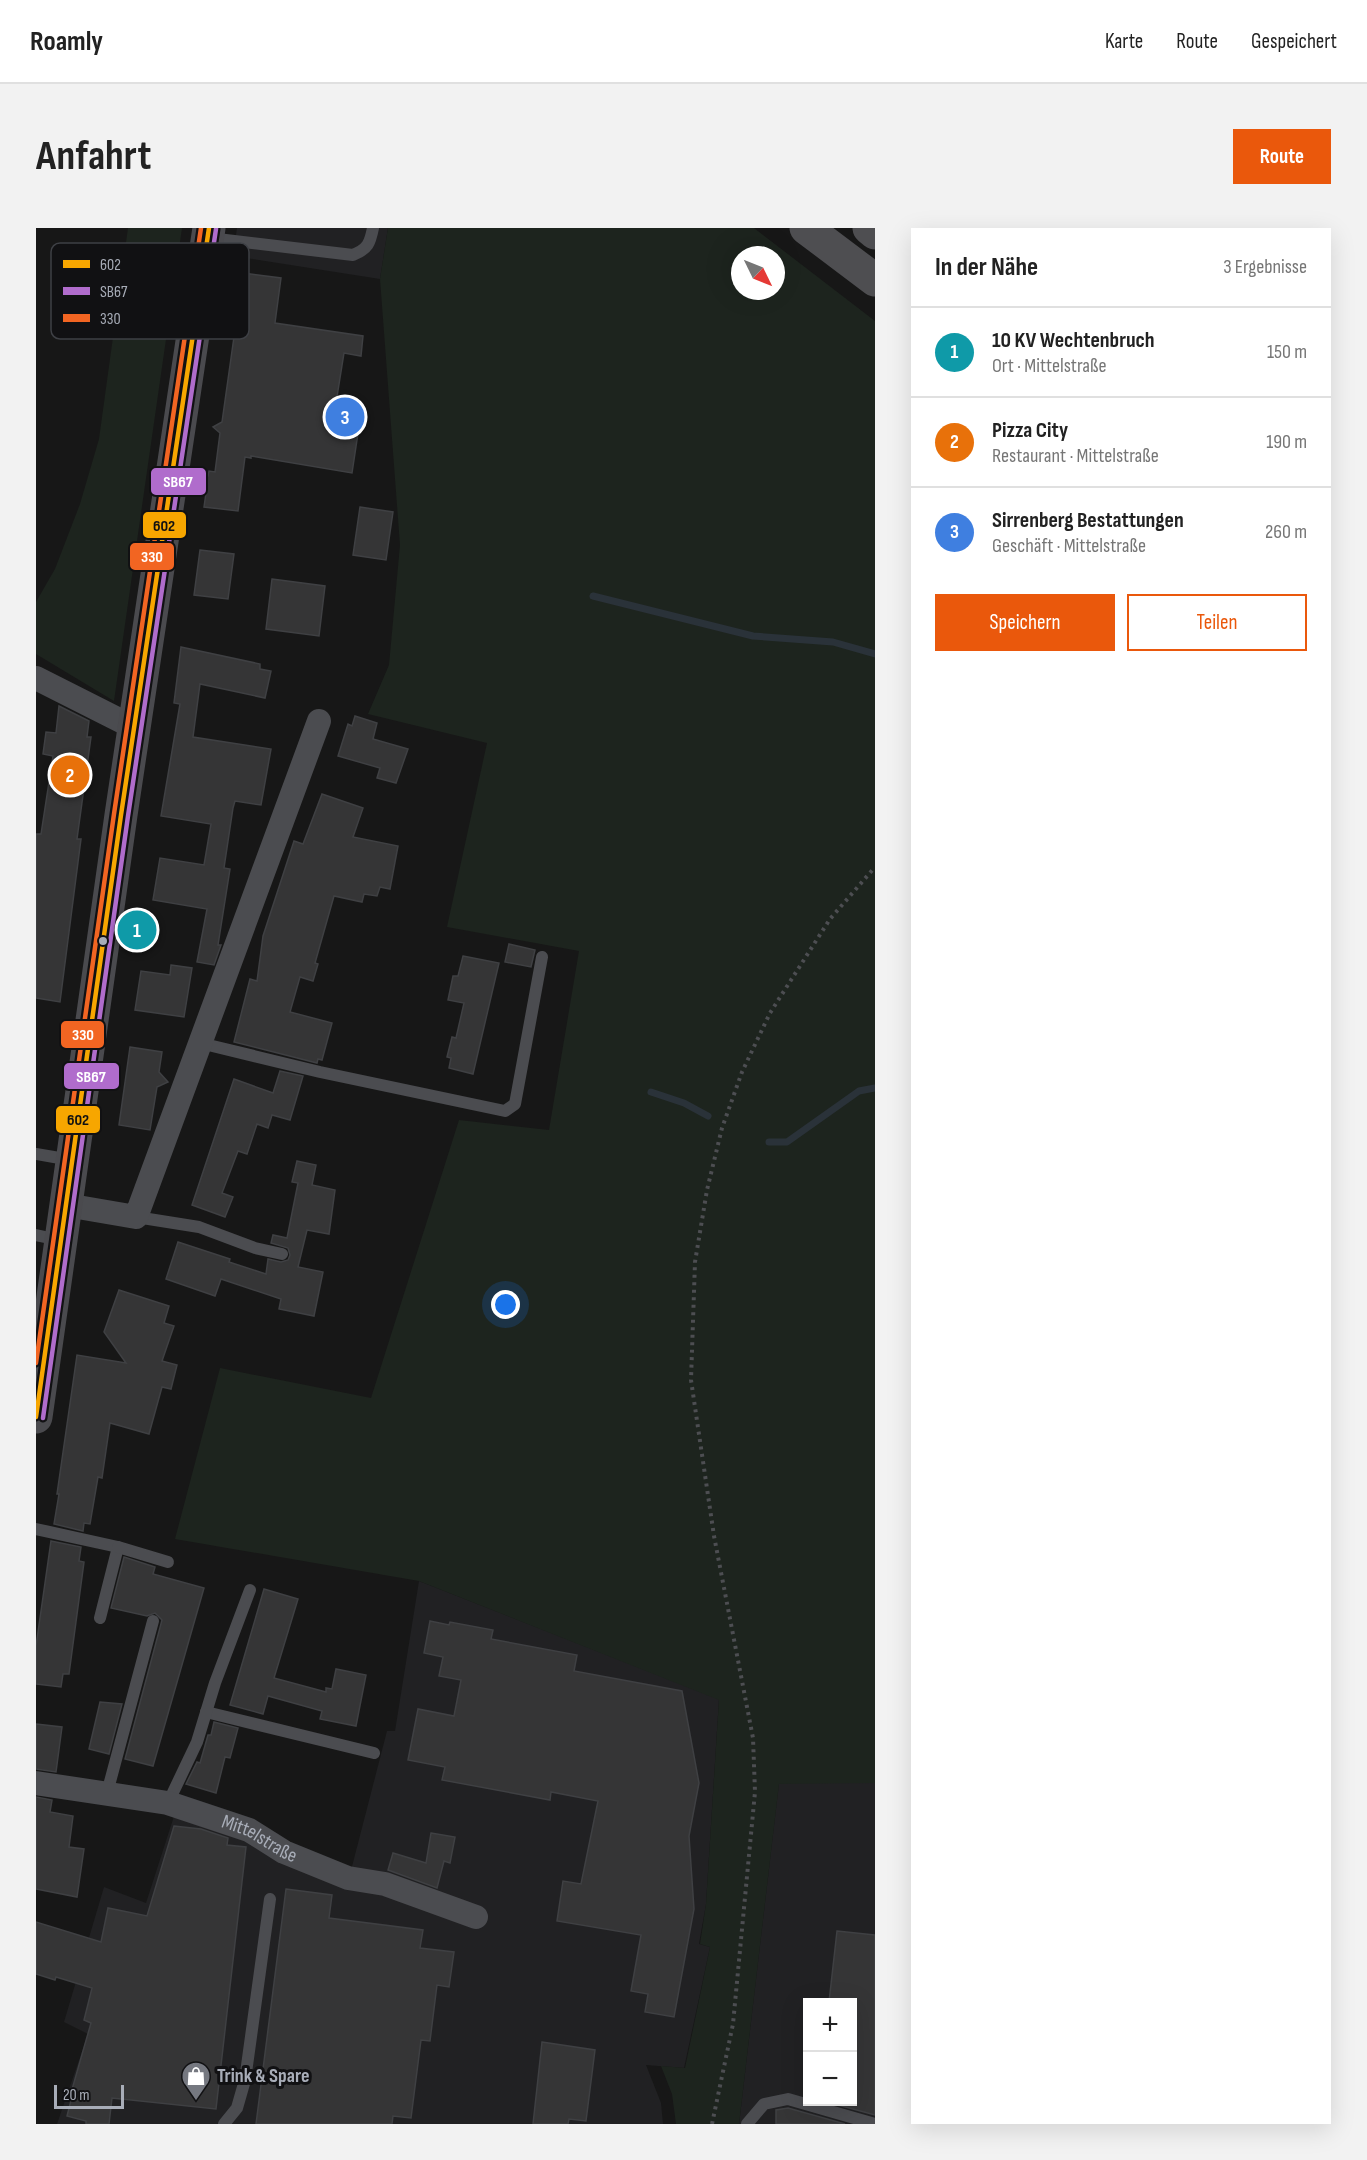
<!DOCTYPE html>
<html lang="de">
<meta charset="utf-8">
<style>
:root{--surface:#fff;--page:#f2f2f2;--text:#222;--muted:#767676;--line:#e0e0e0;--accent:#ea580c}
body{margin:0;font-family:"Sofia Sans Condensed",sans-serif;background:var(--page);color:var(--text)}
.controls{position:absolute;right:18px;bottom:18px;display:grid;overflow:hidden;border-radius:0px;box-shadow:0 6px 24px #0002}
.controls button{width:54px;height:54px;display:grid;place-items:center;padding:0;border:0;border-bottom:2px solid var(--line);background:var(--surface);color:var(--text);font:30px sans-serif}
.compass{position:absolute;left:695px;top:18px;width:54px;height:54px;border-radius:50%;background:var(--surface);box-shadow:0 6px 24px #0002;rotate:133deg}
.scale{position:absolute;left:18px;bottom:15px;width:70px;box-sizing:border-box;padding-left:6px;border:3px solid #a8adb8;border-top:0;font-size:16px;line-height:21px;white-space:nowrap;color:#a8adb8;-webkit-text-stroke:4px #111113;paint-order:stroke}
.you{position:absolute;left:470px;top:1077px;width:21px;height:21px;margin:-15px;border:4px solid #fff;border-radius:50%;background:#1a73e8;box-shadow:0 0 0 9px #1a73e833}
.badge{display:grid;place-items:center;width:39px;height:39px;border-radius:50%;background:var(--accent);color:#fff;font-size:20px;font-weight:700}
.pin{position:absolute;translate:-50% -50%;border:3px solid #fff;box-shadow:0 2px 6px #0006}
.list{margin:0;padding:0;list-style:none}
h2{display:flex;justify-content:space-between;align-items:center;height:78px;margin:0;padding:0 24px;font-size:26px}
h2 small{font-size:20px;font-weight:400;color:var(--muted)}
.list li{display:grid;grid-template-columns:39px 1fr auto;gap:18px;align-items:center;box-sizing:border-box;height:90px;padding:0 24px;border-top:2px solid var(--line)}
.list b{display:block;font-size:22px;white-space:nowrap}
.list p{margin:0;font-size:20px;white-space:nowrap;color:var(--muted)}
.list em{font-size:20px;font-style:normal;color:var(--muted)}
.actions{display:flex;gap:12px;padding:18px 24px}
.actions a{flex:1;padding:14px 0;border:2px solid var(--accent);border-radius:0px;text-align:center;font-size:21px;color:var(--accent)}
.actions .main{background:var(--accent);color:#fff}
.map{position:relative;flex:none;width:839px;height:1896px;overflow:hidden;border-radius:0px}
header{display:flex;align-items:center;gap:36px;box-sizing:border-box;height:84px;padding:0 30px;background:var(--surface);border-bottom:2px solid var(--line)}
header strong{font-size:28px}
nav{display:flex;gap:33px;margin-inline-start:auto;font-size:21px}
.intro{display:flex;align-items:center;justify-content:space-between;box-sizing:border-box;height:144px;padding:0 36px}
h1{margin:0;font-size:42px}
.button{padding:15px 27px;border-radius:0px;background:var(--accent);color:#fff;font-size:21px;font-weight:700}
main{display:flex;gap:36px;padding:0 36px}
aside{flex:1;background:var(--surface);border-radius:0px;box-shadow:0 6px 24px #0002}
.map>svg:first-child{display:block}
.built{fill:#212123;fill-rule:evenodd}
.green{fill:#1d241e;fill-rule:evenodd}
.lines{fill:none;stroke-linecap:round;stroke-linejoin:round}
.stream{stroke:#2a3239;stroke-width:7}
.building{fill:#353536;stroke:#3f4043;stroke-width:1.5}
.path{stroke:#4d4e52;stroke-width:4;stroke-dasharray:3 4.5;stroke-linecap:butt}
.lane{stroke:#4b4c50;stroke-width:12}
.street{stroke:#4b4c50;stroke-width:24}
.secondary{stroke:#4a4a4e;stroke-width:33}
.highway{stroke:#4e4e51;stroke-width:33}
.bus-1-casing{stroke:#111113;stroke-width:9}
.bus-2-casing{stroke:#111113;stroke-width:9}
.bus-3-casing{stroke:#111113;stroke-width:9}
.bus-1{stroke:#f7a600;stroke-width:4.5}
.bus-2{stroke:#b06ccc;stroke-width:4.5}
.bus-3{stroke:#f26522;stroke-width:4.5}
.bus-dot{fill:#a8adb8;stroke:#111113;stroke-width:2}
.labels{text-anchor:middle;dominant-baseline:central;stroke-width:6;stroke-linejoin:round;paint-order:stroke}
.street-label{font-size:20px;fill:#a8adb8;stroke:#111113}
.poi-label{font-size:20px;font-weight:bold;fill:#a8adb8;stroke:#111113;text-anchor:start}
.key{fill:#111113;stroke:#3e4045;stroke-width:1.5}
.key-label{font-size:16px;fill:#a8adb8}
.line-badge{stroke:#111113;stroke-width:2}
.badge-label{font-size:16px;text-anchor:middle;font-weight:bold;fill:#fff}
.pale-badge-label{font-size:16px;text-anchor:middle;font-weight:bold;fill:#111}
</style>
<header>
<strong>Roamly</strong>
<nav><a>Karte</a><a>Route</a><a>Gespeichert</a></nav>
</header>
<div class="intro"><h1>Anfahrt</h1><a class="button">Route</a></div>
<main>
<div class="map">
<svg width="839" height="1896" viewBox="0 0 839 1896">
<rect width="100%" height="100%" fill="#171717"/>
<g class="built">
<polygon points="201,0 352,0 344,51 197,28"/>
<polygon points="383,1353 683,1471 670,1676 663,1716 674,1719 648,1840 610,1837 625,1875 627,1896 21,1896 52,1806 28,1794 68,1659 110,1675 140,1582 312,1654 351,1503 359,1503"/>
<path d="M743 1555H839V1896H703ZM772 1774H816V1874H772Z"/>
</g>
<g class="green">
<polygon points="92,0 146,0 78,473 0,426 0,374 19,341 44,276 63,211"/>
<path d="M352 0H718L839 93V1555L743 1556 703 1896H640L636 1866 625 1838 649 1840 674 1719 664 1716 670 1676 683 1472 383 1353 139 1311 184 1140 335 1170 423 892 513 902 543 723 411 699 451 515 332 486 353 437 364 317 344 51ZM704 27H740V63H704Z"/>
</g>
<g class="lines">
<g class="stream">
<polyline points="557,368 717,408 797,414 839,426"/>
<polyline points="615,864 648,875 672,888"/>
<polyline points="733,914 751,914 823,863 839,860"/>
</g>
</g>
<g class="building">
<polygon points="207,45 245,50 239,95 327,108 325,128 308,125 300,175 326,179 316,245 215,228 215,230 209,229 202,283 168,279 171,258 165,252 172,248 173,243 179,244 184,205 177,199 186,194"/>
<polygon points="324,279 357,284 350,332 317,327"/>
<polygon points="164,322 198,326 192,371 158,367"/>
<polygon points="236,351 289,358 283,408 230,401"/>
<polygon points="145,419 224,436 224,441 235,443 229,470 164,456 157,509 235,521 225,577 199,573 197,580 188,640 194,641 182,717 185,717 178,737 161,734 171,681 117,672 124,630 168,637 175,596 125,588 144,476 138,475"/>
<polygon points="23,478 53,493 51,509 55,509 41,611 45,611 24,774 0,770 0,606 5,606 17,528 7,526 10,504 20,505"/>
<polygon points="319,488 341,495 337,511 372,521 360,555 341,550 344,540 302,528 312,496 316,498"/>
<polygon points="286,566 327,580 317,609 362,618 354,661 344,659 341,668 328,666 326,674 298,668 279,735 282,736 277,753 264,749 254,784 296,795 286,832 282,831 281,835 198,814 214,751 221,753 227,708 258,613 267,616"/>
<polygon points="473,716 499,722 495,739 469,734"/>
<polygon points="427,728 463,735 437,846 413,840 415,830 411,829 416,809 420,810 428,775 412,772 417,748 422,748"/>
<polygon points="135,737 156,740 148,789 99,782 105,743 134,747"/>
<polygon points="94,819 126,824 123,844 132,854 121,859 114,902 83,897"/>
<polygon points="244,843 267,848 254,892 236,887 232,900 221,896 211,926 202,923 186,965 197,969 189,989 156,977 198,851 237,865"/>
<polygon points="261,933 280,937 276,957 299,962 293,1006 271,1002 262,1039 287,1044 278,1088 243,1081 245,1071 185,1051 179,1068 130,1051 142,1014 194,1031 193,1034 230,1046 232,1031 245,1034 252,1032 254,1027 252,1020 235,1015 237,1007 251,1010 262,955 256,954"/>
<polygon points="83,1062 133,1078 128,1095 138,1098 126,1133 141,1137 135,1161 126,1159 113,1206 74,1195 66,1250 62,1249 54,1296 48,1295 47,1303 18,1296 23,1266 21,1266 41,1127 90,1135 68,1104"/>
<polygon points="15,1313 45,1319 43,1333 48,1334 33,1446 27,1446 25,1459 0,1456 0,1418"/>
<polygon points="88,1329 119,1339 117,1346 168,1360 117,1538 89,1531 126,1392 119,1385 111,1388 75,1380"/>
<polygon points="228,1361 262,1371 238,1450 290,1464 290,1460 296,1461 300,1441 330,1447 320,1498 284,1491 286,1483 232,1468 227,1486 194,1477"/>
<polygon points="394,1393 413,1397 414,1394 457,1402 455,1411 541,1427 538,1443 646,1463 663,1555 653,1608 658,1681 638,1789 609,1784 612,1766 595,1763 605,1707 521,1693 527,1653 545,1656 562,1573 515,1564 514,1572 406,1552 409,1539 372,1532 382,1481 418,1488 425,1452 403,1448 407,1429 388,1425"/>
<polygon points="64,1474 86,1476 73,1526 53,1521"/>
<polygon points="178,1494 202,1500 194,1530 189,1529 180,1565 150,1556 161,1534 164,1535 172,1507 175,1507"/>
<polygon points="0,1496 26,1499 20,1544 0,1541"/>
<polygon points="0,1569 16,1572 14,1584 37,1588 33,1619 48,1621 41,1669 0,1661"/>
<polygon points="138,1598 165,1601 192,1610 191,1617 210,1619 180,1881 76,1870 73,1896 50,1896 50,1893 31,1888 37,1865 35,1865 55,1795 48,1792 56,1760 20,1749 19,1752 0,1746 0,1694 65,1714 72,1680 111,1688"/>
<polygon points="395,1605 419,1609 414,1635 408,1633 401,1660 352,1642 357,1625 390,1635"/>
<polygon points="250,1661 296,1667 293,1690 387,1702 384,1720 418,1724 413,1759 401,1757 394,1813 385,1812 375,1890 357,1888 356,1896 220,1896"/>
<polygon points="801,1703 839,1707 839,1887 791,1874 816,1874 816,1774 793,1774"/>
<polygon points="506,1814 559,1822 550,1893 533,1891 532,1896 497,1896"/>
<polygon points="752,1880 809,1896 740,1896 740,1882"/>
</g>
<g class="lines">
<polyline class="path" points="676,1896 697,1796 719,1564 717,1510 678,1308 655,1152 659,1034 671,962 686,900 706,844 734,785 794,691 839,639"/>
<g class="lane">
<path d="M173 10 317 27C332 21 334 15 337 0"/>
<polyline points="164,815 284,844 469,883 479,876 506,729"/>
<polyline points="0,926 35,932"/>
<polyline points="100,989 163,999 219,1020 246,1026"/>
<polyline points="0,1007 23,1012"/>
<polyline points="0,1301 82,1319 64,1390"/>
<polyline points="82,1319 132,1334"/>
<polyline points="170,1484 338,1525"/>
<polyline points="71,1565 117,1393"/>
<polyline points="132,1575 161,1514 179,1455 214,1362"/>
<polyline points="188,1896 201,1880 209,1852 234,1671"/>
<polyline points="711,1896 728,1876 752,1871 839,1896"/>
</g>
<g class="street">
<polyline points="0,450 99,500"/>
<polyline points="30,977 100,989 283,493"/>
<path id="s1" d="M0 1555 132 1575 213 1602 248 1624 312 1650 349 1656 440 1689"/>
</g>
<polyline class="secondary" points="0,1189 85,587 173,0"/>
<g class="highway">
<polyline points="770,0 839,52"/>
<polyline points="833,0 839,5"/>
</g>
<g class="bus-1-casing">
<polyline id="bus-1" points="0,1189 85,587 173,0"/>
</g>
<g class="bus-2-casing">
<polyline id="bus-2" points="7,1190 92,588 180,1"/>
</g>
<g class="bus-3-casing">
<polyline id="bus-3" points="0,1135 78,586 165,0"/>
</g>
<use href="#bus-1" class="bus-1"/>
<use href="#bus-2" class="bus-2"/>
<use href="#bus-3" class="bus-3"/>
</g>
<defs>
<g id="shop-pin" transform="scale(1.5)"><path d="M0 17L-7.5 6A9.5 9.5 0 1 1 7.5 6Z" fill="#757880" stroke="#111113"/><path d="M-5-2.5h2.3a2.7 3.5 0 0 1 5.4 0H5L5.5 6h-11ZM-1.5-2.5h3a1.5 2.3 0 0 0-3 0Z" fill="#fff"/></g>
</defs>
<g fill-rule="evenodd">
<use href="#shop-pin" x="160" y="1848"/>
</g>
<circle class="bus-dot" cx="67" cy="713" r="5"/>
<g class="labels">
<g class="street-label">
<text stroke="none"><textPath href="#s1" startOffset="232">Mittelstraße</textPath></text>
</g>
<g class="poi-label">
<text x="181" y="1848">Trink &amp; Spare</text>
</g>
</g>
<rect x="15" y="15" width="198" height="96" rx="9" class="key"/>
<rect x="27" y="32" width="27" height="8" fill="#f7a600"/>
<rect x="27" y="59" width="27" height="8" fill="#b06ccc"/>
<rect x="27" y="86" width="27" height="8" fill="#f26522"/>
<g class="key-label">
<text x="64" y="42">602</text>
<text x="64" y="69">SB67</text>
<text x="64" y="96">330</text>
</g>
<g class="line-badge">
<rect x="114" y="239" width="57" height="29" rx="6" fill="#b06ccc"/>
<rect x="106" y="283" width="45" height="28" rx="6" fill="#f7a600"/>
<rect x="93" y="314" width="46" height="29" rx="6" fill="#f26522"/>
<rect x="24" y="792" width="45" height="29" rx="6" fill="#f26522"/>
<rect x="27" y="834" width="57" height="28" rx="6" fill="#b06ccc"/>
<rect x="19" y="877" width="46" height="29" rx="6" fill="#f7a600"/>
</g>
<g class="badge-label">
<text x="142" y="259">SB67</text>
<text x="116" y="334">330</text>
<text x="47" y="812">330</text>
<text x="55" y="854">SB67</text>
</g>
<g class="pale-badge-label">
<text x="128" y="303">602</text>
<text x="42" y="897">602</text>
</g>
</svg>
<div class="controls">
<button>+</button>
<button>−</button>
</div>
<svg class="compass" viewBox="-18 -18 36 36"><path d="M0-13l5 13h-10z" fill="#e53935"/><path d="M0 13l5-13h-10z" fill="#767676"/></svg>
<div class="scale">20 m</div>
<div class="you"></div>
<div class="pin badge" style="left:101px;top:702px;background:#0f9aa8">1</div>
<div class="pin badge" style="left:34px;top:547px;background:#e8710a">2</div>
<div class="pin badge" style="left:309px;top:189px;background:#3f7fe0">3</div>
</div>
<aside>
<h2>In der Nähe<small>3 Ergebnisse</small></h2>
<ul class="list">
<li><span class="badge" style="background:#0f9aa8">1</span><div><b>10 KV Wechtenbruch</b><p>Ort · Mittelstraße</p></div><em>150 m</em></li>
<li><span class="badge" style="background:#e8710a">2</span><div><b>Pizza City</b><p>Restaurant · Mittelstraße</p></div><em>190 m</em></li>
<li><span class="badge" style="background:#3f7fe0">3</span><div><b>Sirrenberg Bestattungen</b><p>Geschäft · Mittelstraße</p></div><em>260 m</em></li>
</ul>
<div class="actions"><a class="main">Speichern</a><a>Teilen</a></div>
</aside>
</main>
